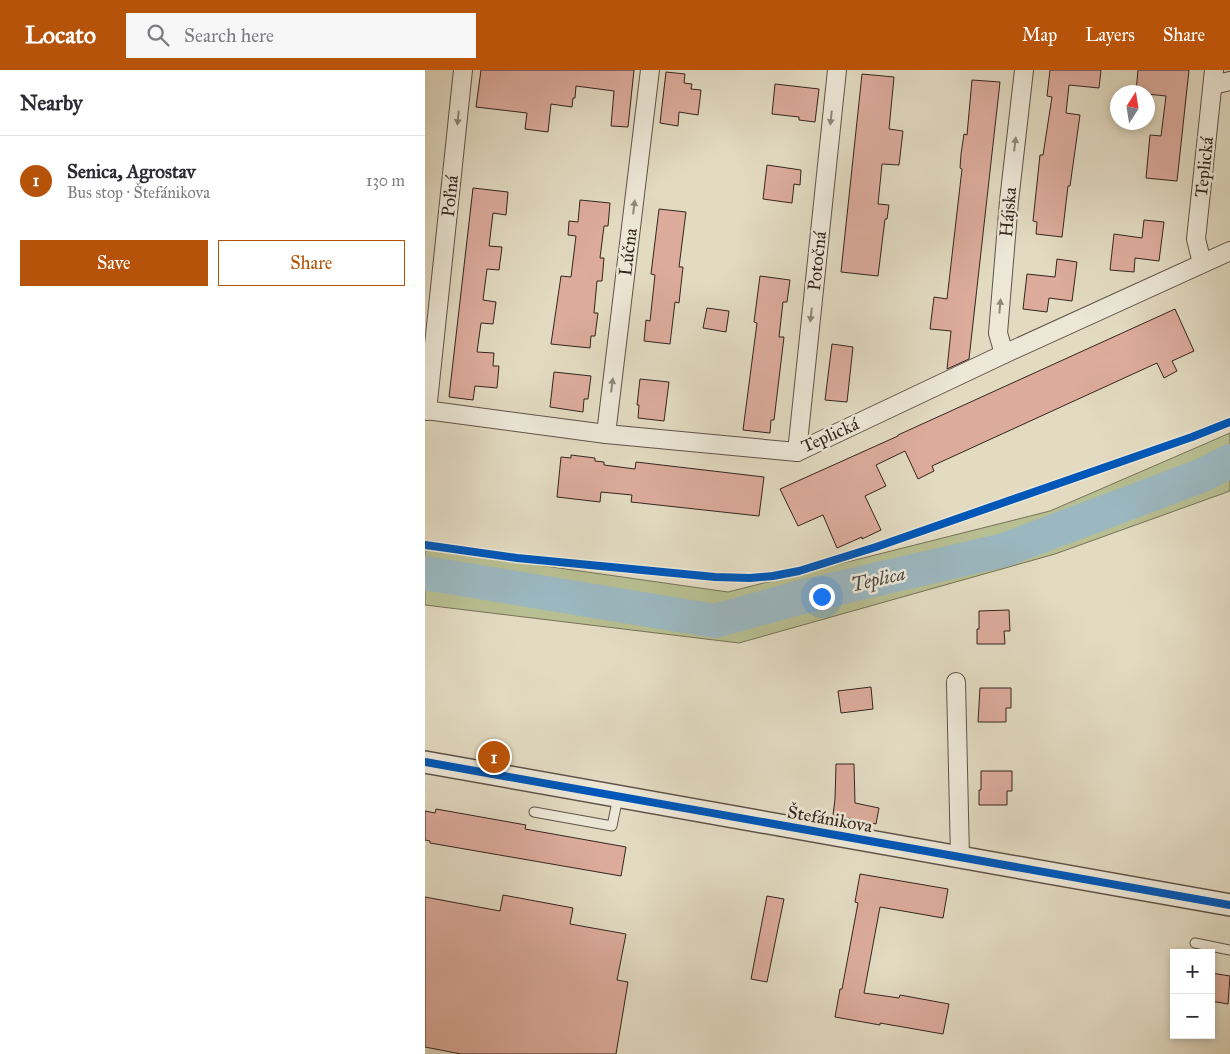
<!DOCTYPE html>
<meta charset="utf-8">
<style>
:root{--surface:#fff;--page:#f7f7f7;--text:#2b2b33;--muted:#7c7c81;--line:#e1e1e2;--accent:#b45309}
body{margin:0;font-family:"IM FELL Great Primer",serif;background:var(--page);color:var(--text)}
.controls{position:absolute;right:15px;bottom:15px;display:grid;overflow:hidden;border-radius:0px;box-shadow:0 2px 8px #0003}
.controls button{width:45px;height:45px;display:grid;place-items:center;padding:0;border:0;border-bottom:1px solid var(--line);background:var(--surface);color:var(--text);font:25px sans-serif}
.compass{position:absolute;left:685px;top:15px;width:45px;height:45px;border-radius:50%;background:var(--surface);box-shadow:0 2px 8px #0003;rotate:12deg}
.you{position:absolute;left:396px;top:526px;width:18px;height:18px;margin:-12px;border:4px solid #fff;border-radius:50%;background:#1a73e8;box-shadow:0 0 0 8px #1a73e833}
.badge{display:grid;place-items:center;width:32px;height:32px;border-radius:50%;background:var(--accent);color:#fff;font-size:16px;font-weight:700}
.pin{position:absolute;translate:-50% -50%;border:2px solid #fff;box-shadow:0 1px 5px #0006}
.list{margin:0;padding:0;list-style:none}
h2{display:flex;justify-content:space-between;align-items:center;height:65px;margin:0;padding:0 20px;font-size:21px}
h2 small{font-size:16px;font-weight:400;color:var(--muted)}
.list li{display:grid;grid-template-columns:32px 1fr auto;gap:15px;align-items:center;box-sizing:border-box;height:90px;padding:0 20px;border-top:1px solid var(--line)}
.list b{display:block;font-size:19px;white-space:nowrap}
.list p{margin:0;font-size:16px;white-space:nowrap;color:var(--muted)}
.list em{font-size:16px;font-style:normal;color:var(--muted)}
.actions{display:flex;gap:10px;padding:15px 20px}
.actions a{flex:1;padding:11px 0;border:1px solid var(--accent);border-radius:0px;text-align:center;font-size:18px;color:var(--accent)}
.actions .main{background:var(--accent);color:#fff}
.icon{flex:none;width:28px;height:28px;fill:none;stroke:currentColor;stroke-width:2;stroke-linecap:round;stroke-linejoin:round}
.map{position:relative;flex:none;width:805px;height:984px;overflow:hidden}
header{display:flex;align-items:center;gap:30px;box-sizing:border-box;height:70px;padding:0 25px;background:var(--accent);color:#fff}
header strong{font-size:24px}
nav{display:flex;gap:28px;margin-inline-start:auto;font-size:18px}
.search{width:350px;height:45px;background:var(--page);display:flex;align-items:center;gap:12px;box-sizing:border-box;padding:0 18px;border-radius:0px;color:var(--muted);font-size:19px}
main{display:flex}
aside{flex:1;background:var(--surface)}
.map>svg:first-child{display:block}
.green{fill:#b7be91;stroke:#767258}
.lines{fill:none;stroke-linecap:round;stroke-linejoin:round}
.river{stroke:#9bb7bf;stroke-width:34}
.building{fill:#dcab9c;stroke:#34251f}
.service-casing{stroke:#605248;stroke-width:11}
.minor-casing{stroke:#605248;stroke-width:20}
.tertiary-casing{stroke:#605248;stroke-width:24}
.service{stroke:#ece7d7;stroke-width:9}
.minor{stroke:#ece7d7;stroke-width:18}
.tertiary{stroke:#ece7d7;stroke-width:21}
.cycleway-casing{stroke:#ece7d7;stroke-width:11}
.cycleway{stroke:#0057b8;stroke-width:8}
.oneway{fill:#90867b}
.labels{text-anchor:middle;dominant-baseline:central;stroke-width:5;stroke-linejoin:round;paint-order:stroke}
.street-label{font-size:18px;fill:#34251f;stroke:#ece7d7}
.water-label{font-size:19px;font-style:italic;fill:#4e4a47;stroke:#ece7d7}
</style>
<header>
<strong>Locato</strong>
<div class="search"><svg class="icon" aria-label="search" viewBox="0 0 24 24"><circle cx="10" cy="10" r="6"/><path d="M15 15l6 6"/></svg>Search here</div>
<nav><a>Map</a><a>Layers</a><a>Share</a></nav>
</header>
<main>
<aside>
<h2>Nearby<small></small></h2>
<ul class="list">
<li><span class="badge">1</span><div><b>Senica, Agrostav</b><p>Bus stop · Štefánikova</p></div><em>130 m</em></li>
</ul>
<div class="actions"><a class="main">Save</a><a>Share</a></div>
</aside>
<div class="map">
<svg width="805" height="984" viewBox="0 0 805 984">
<rect width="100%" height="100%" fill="#e2dac1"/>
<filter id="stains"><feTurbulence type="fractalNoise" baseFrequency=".004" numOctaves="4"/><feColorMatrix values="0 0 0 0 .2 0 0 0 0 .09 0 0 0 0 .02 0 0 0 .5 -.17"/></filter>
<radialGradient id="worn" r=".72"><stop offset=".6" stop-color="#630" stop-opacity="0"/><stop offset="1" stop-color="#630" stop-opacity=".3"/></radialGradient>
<polygon class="green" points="805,363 805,421 630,484 314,573 0,535 0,479 303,522 625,441"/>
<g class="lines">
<polyline class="river" points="0,503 290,551 384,525 579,480 778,405 805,391"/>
</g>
<g class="building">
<polygon points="56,0 209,0 203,57 186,56 189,21 151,16 150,28 148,28 147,37 126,34 123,62 100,59 102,43 51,37"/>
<polygon points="625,0 676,0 674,18 644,15 641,43 655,45 645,116 643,116 637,167 611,164 612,152 608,151 615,85 618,85 627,27 622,26"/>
<polygon points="713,0 764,0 752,111 721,108 725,65 736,66 741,26 722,24 722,22 711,22"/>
<polygon points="241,2 260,4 259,13 267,14 266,19 276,20 273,45 254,42 253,56 235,53"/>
<polygon points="437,4 469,7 464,59 478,61 474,95 457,94 453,134 464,135 462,149 460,149 453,206 416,202"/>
<polygon points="547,10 575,12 544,289 522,299 526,261 505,259 509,227 522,229 537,99 535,98 536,84 539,64 542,65"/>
<polygon points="350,14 394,19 390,52 374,50 374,47 347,44"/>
<polygon points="342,95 376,100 375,115 369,114 367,133 338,129"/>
<polygon points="48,118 83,122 81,145 68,143 64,176 77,177 74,200 62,199 58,230 71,232 68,254 56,253 52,282 69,283 68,296 74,296 72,318 50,316 48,330 24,327"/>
<polygon points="155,130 185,133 183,156 179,156 175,188 179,188 177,211 172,211 169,243 173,243 170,266 166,266 165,278 126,274 136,206 146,207 151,166 143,165 144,151 153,152"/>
<polygon points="234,139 261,142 254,197 258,197 254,233 250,232 245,274 219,271 221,250 225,251 230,205 226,204"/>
<polygon points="719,150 739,152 734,191 710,188 709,202 685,200 689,164 717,168"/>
<polygon points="632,189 652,192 647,231 624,228 622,242 598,239 602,204 630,207"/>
<polygon points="335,206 365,210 362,232 358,232 354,267 359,267 349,350 346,350 345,363 318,360 332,253 329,252"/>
<polygon points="282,238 304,241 301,262 278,258"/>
<polygon points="750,239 769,281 747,291 752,301 739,308 732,293 507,396 509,401 493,409 480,381 451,395 461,416 440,426 456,460 437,469 437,467 412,478 398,445 373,456 355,419 473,366 473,365"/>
<polygon points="407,274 428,277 422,332 400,330"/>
<polygon points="129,302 166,306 163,329 159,329 158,342 125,337"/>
<polygon points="215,309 244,312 239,351 213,348 214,335 212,335"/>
<polygon points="146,385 170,388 170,391 179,392 179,395 210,399 211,392 339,407 334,446 206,432 207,425 176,422 175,432 132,427 136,387 146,388"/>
<polygon points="584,540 585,561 579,561 580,574 552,574 552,559 554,559 554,541"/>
<polygon points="446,617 448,639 416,643 413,621"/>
<polygon points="555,618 586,618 586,638 581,638 581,652 553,652"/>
<polygon points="411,694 429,694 430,733 454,738 451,754 408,745 410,729"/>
<polygon points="556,701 587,701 587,721 582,721 582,735 554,735 554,720 556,720"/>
<polygon points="11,739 101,755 100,759 201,777 196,806 5,773 5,771 0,770 0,741 10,743"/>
<polygon points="435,804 523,819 518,848 455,837 439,923 474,928 475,925 524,934 518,964 455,953 455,955 410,947 415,919 417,919 433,833 430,832"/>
<polygon points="78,825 148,838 145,854 201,864 192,910 203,912 191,984 36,984 0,977 0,827 75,841"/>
<polygon points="342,826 359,829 342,912 326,909"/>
<polygon points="786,903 805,906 803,934 786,931"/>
</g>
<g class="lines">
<g class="service-casing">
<g id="service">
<polyline points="109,742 187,756 193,727"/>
<polyline points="770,873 805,880"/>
</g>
</g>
<g class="minor-casing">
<g id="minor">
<polyline points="788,15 805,11"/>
<polyline points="777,193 771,169 789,0"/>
<polyline points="579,284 573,263 584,131 599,0"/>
<polyline points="0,340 181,364 372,382 579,284 805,181"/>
<polyline points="2,341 38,0"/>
<polyline points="181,364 225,0"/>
<polyline points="372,382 412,0"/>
<polyline points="531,612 535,787"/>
</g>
</g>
<g class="tertiary-casing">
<polyline id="tertiary" points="0,692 805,835"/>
</g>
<use href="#service" class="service"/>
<use href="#minor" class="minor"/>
<use href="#tertiary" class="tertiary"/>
<g class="cycleway-casing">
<g id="cycleway">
<polyline points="0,475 92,488 290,507 325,508 348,506 374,501 451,477 767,367 805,352"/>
<polyline points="0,692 805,835"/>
</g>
</g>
<use href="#cycleway" class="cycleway"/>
</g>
<defs><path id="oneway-solid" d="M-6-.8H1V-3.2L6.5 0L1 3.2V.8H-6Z" transform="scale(1.25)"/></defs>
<g class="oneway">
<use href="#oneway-solid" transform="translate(33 48) rotate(96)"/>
<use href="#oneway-solid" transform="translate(406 48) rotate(96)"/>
<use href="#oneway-solid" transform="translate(590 74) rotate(-83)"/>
<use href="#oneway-solid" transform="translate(209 137) rotate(-83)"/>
<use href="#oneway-solid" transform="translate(575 236) rotate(-85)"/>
<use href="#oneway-solid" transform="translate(386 245) rotate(96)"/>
<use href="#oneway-solid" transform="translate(187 315) rotate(-83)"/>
</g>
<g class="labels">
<g class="street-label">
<text transform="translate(779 97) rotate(-84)">Teplická</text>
<text transform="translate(25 126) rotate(-84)">Poľná</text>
<text transform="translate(583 142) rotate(-85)">Hájska</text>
<text transform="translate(203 182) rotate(-83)">Lúčna</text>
<text transform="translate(392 191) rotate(-84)">Potočná</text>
<text transform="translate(405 365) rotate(-24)">Teplická</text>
<text transform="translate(405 749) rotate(10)">Štefánikova</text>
</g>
<g class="water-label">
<text transform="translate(453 509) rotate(-13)">Teplica</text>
</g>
</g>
<rect width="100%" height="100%" filter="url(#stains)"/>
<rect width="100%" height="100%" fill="url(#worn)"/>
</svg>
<div class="controls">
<button>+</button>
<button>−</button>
</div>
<svg class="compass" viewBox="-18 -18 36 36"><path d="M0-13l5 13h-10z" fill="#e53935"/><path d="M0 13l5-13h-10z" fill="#7c7c81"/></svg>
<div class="you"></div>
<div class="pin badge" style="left:69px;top:687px">1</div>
</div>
</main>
